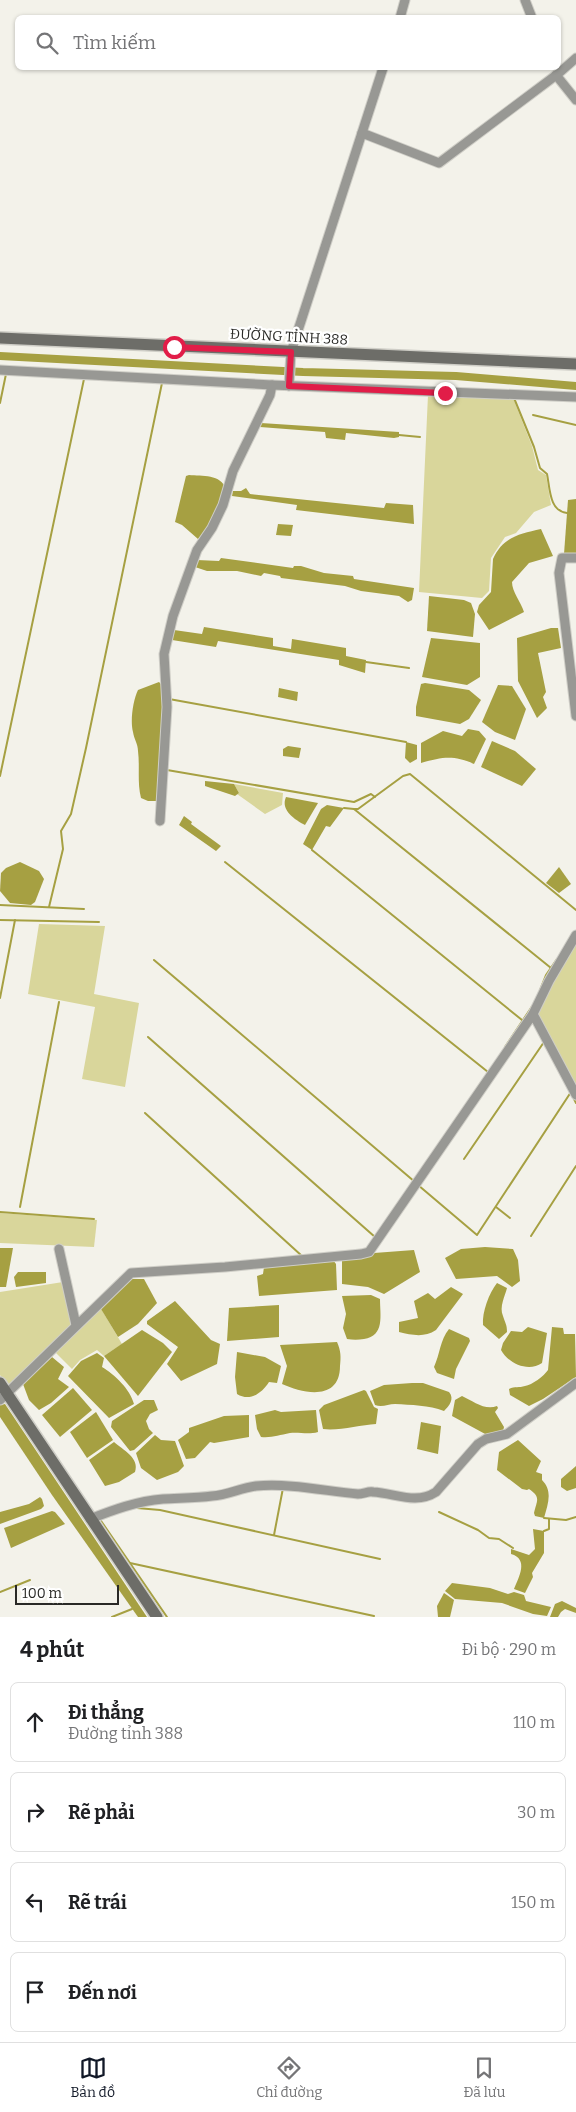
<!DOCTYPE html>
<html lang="vi">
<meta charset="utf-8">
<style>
:root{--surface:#fff;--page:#f6f6f6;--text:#202124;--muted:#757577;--line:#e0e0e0;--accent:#111827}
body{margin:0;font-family:Bitter,serif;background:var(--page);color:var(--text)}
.scale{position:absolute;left:15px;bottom:12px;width:104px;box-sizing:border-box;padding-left:5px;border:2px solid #292926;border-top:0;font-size:14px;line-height:18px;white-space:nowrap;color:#292926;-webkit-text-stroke:4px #fff;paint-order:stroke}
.stop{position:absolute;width:15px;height:15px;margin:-11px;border:4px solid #e11d48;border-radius:50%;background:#fff}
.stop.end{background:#e11d48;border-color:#fff;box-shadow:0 1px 5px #0008}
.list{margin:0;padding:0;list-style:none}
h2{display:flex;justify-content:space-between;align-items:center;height:65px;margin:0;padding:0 20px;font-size:21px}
h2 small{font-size:16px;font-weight:400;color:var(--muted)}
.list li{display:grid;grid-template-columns:32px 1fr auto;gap:15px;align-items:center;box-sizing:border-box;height:80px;margin:0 10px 10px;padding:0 10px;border:1px solid var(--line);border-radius:8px}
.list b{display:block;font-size:19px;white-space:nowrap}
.list p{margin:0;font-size:16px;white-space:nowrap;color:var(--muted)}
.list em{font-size:16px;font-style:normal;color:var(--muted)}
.icon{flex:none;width:28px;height:28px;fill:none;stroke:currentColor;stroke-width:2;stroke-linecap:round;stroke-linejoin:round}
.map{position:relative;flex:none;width:576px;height:1617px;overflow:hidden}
.search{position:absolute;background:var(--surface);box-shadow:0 1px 4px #0004;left:15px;right:15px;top:15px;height:55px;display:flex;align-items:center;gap:12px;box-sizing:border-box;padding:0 18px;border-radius:8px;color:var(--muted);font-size:19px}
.sheet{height:425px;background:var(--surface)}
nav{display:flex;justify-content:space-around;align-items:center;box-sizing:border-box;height:70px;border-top:1px solid var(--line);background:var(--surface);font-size:14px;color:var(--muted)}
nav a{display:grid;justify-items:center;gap:2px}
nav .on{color:var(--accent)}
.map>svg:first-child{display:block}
.green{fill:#d9d69b}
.water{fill:#a6a042}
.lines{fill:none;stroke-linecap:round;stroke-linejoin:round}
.stream{stroke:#a6a042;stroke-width:2}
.canal{stroke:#a6a042;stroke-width:8}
.street-casing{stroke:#cfcec7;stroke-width:11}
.secondary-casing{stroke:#cfcec7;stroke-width:14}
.street{stroke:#989894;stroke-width:9}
.secondary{stroke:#6d6d68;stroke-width:11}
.route{stroke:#e11d48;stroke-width:6}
.labels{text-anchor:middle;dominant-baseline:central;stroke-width:4.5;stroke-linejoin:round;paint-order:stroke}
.street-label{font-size:14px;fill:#292926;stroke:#fff}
</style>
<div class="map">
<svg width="576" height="1617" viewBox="0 0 576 1617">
<rect width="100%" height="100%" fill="#f3f2ea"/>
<g class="green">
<polygon points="428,395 513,398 532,446 538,470 546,475 551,505 534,512 516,533 505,537 491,558 489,591 482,598 419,592"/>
<polygon points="234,784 283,793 282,805 265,814 237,794 239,793"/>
<polygon points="39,924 105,926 94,994 139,1003 125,1087 82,1079 95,1007 28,994"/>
<polygon points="576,937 576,1089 539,1021 539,1006"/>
<polygon points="0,1213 97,1220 94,1247 0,1243"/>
<polygon points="63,1282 74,1331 100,1307 122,1344 104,1356 97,1350 80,1360 72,1369 49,1346 8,1387 0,1375 0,1292"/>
</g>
<g class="water">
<polygon points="261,423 399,432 399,437 394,438 346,433 345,440 326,438 325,432 260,427"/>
<path d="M189 475C202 476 221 474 226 489L209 526 198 539 182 525 175 522 186 476Z"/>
<polygon points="246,488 250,494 384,508 386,503 413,505 414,524 296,510 297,505 232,496 233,491 241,491"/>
<polygon points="576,499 576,555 564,554 568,500"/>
<polygon points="278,524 293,525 291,536 276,535"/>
<path d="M541 529 553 556 529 563 512 582C512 592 521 602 524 612L489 630 477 612 479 605 491 592 493 559C503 537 519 534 541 529Z"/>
<polygon points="221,558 293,568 294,566 301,566 324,573 353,576 354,579 414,588 412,600 408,602 399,596 361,591 345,586 281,578 280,576 264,573 261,576 237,571 207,571 195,567 197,560 219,561"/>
<polygon points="429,596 464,600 471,603 475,614 473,637 427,631"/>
<polygon points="204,627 273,638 273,646 291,649 292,639 346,648 346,656 366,660 365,673 339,665 339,660 218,641 216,647 172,640 174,630 202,634"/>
<polygon points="551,628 558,628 561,648 538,653 546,692 543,697 547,708 537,718 518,681 517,638"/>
<polygon points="431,638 480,643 480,677 467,685 422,677"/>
<path d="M159 682 162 685 164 693 158 797 156 801H148L141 798C137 782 140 767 138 751 138 744 134 739 133 732 130 721 133 700 138 690Z"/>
<polygon points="425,683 469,690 481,700 469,719 460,724 416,716 416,707 421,684"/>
<polygon points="498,685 512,686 526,709 515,740 495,732 482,722"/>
<polygon points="279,688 298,692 297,701 278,697"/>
<path d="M468 729 479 731 486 739 474 764C453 755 443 757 421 763V743L443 731 462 736Z"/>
<polygon points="492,741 515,751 536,769 522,786 481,767"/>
<polygon points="406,742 417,745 417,759 410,763 405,758"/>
<polygon points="288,746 301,748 299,758 283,756 283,749"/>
<polygon points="205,781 234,784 239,793 235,796 205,786"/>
<path d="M286 797 318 803 305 825C295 820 280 810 286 797Z"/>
<polygon points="327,805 344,808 330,827 326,826 312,850 303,844 321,809"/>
<polygon points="184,816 192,822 191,824 221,846 216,851 179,825"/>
<polygon points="20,862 39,871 44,879 35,902 31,905 10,903 0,891 1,873 6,868"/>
<polygon points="559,867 571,884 559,893 546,883"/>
<polygon points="485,1247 513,1249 518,1260 520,1281 512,1287 497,1276 456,1279 445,1258 461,1249"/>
<polygon points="0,1248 13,1248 6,1287 0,1287"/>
<polygon points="414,1250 420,1272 384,1294 368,1287 342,1284 342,1260 364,1258 374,1253"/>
<polygon points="333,1260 336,1264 337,1290 259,1296 257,1276 263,1274 264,1267"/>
<polygon points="18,1272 46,1272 46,1283 16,1287 14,1277"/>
<polygon points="130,1279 144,1279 157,1303 138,1324 118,1337 101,1309"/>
<path d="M497 1283 507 1288C505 1296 499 1307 503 1316 505 1323 507 1324 507 1332L499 1339 483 1325C482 1312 489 1293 497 1283Z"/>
<path d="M451 1287 463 1294 436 1330C424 1338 412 1335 399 1332V1322L418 1318 414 1301 428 1293 435 1299Z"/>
<path d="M371 1295 380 1299C380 1315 385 1336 364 1339 358 1340 353 1340 347 1339L343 1328 346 1314 342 1296Z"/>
<polygon points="175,1301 211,1340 220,1344 217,1364 181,1381 167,1364 178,1347 147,1324 147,1321"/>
<polygon points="279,1305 279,1337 227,1341 229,1308"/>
<path d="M528 1327 547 1333 542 1363C528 1373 508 1363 501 1350L503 1343 511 1331 522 1332Z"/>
<path d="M552 1327 563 1328 564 1334H575L576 1377 543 1399 529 1406 510 1395 509 1389C515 1386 519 1388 525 1386 532 1385 544 1376 548 1370Z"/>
<path d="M449 1329 469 1338 470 1341 456 1369 454 1379 437 1373 434 1367C440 1354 440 1340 449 1329Z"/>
<polygon points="142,1330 163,1343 172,1352 138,1396 104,1356"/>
<path d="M337 1342C341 1351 341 1357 340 1366 340 1401 304 1394 282 1384L287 1366 280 1345Z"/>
<path d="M237 1352 265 1357 281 1366 277 1383 269 1382C262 1393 250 1402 237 1394L235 1377Z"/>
<path d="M97 1353 104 1358 102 1367C115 1375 130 1389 134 1404L109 1418 68 1376 81 1361Z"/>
<polygon points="52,1357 64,1367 58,1379 69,1387 51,1403 39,1410 29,1400 23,1384"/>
<path d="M412 1383H423L449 1392C455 1399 449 1406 444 1411 429 1405 411 1405 395 1404 388 1404 382 1408 375 1405L370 1391 384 1385Z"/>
<polygon points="73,1388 92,1410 60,1437 42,1415"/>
<path d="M364 1390 366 1391 374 1407 378 1409 376 1424C360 1425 339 1431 323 1429L319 1410 324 1405Z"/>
<path d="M462 1396C473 1401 485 1411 497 1406L498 1408 495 1412 504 1427 503 1431 487 1435 452 1416 455 1400Z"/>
<polygon points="144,1400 154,1400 158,1410 150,1414 146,1421 149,1429 153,1433 134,1450 130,1451 111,1427 112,1421"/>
<polygon points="5,1404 147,1617 138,1617 52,1495 0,1417 0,1405"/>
<path d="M275 1410 281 1412 316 1410 318 1432C308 1435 300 1432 290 1433 279 1435 272 1438 261 1437L257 1429 255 1415Z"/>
<polygon points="96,1412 113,1440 87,1458 70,1432"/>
<polygon points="249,1415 249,1437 214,1443 210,1442 195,1458 186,1459 178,1440 189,1432 189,1428 224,1416"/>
<polygon points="421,1422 441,1426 438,1454 417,1449"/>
<polygon points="155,1435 161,1440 175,1441 184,1466 178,1472 157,1480 141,1468 136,1453"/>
<path d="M518 1440 541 1461 536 1472 542 1474V1480C553 1491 548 1504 544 1518L535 1516 534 1513C537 1500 541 1497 529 1489L527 1490 522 1489 497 1470 499 1452Z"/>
<path d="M114 1442C123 1450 140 1458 135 1472L119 1482 105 1486 89 1460Z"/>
<polygon points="576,1466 576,1488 567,1491 561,1487 561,1479"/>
<polygon points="40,1497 42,1499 44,1506 41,1509 0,1524 0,1512 29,1504"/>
<polygon points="52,1511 55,1512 65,1524 11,1548 4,1528"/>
<path d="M533 1529 544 1531V1553L532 1573 533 1577 525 1593 514 1589C519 1577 529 1559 511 1554V1549L529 1555 535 1549Z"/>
<polygon points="452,1583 490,1588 508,1594 514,1592 524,1595 526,1601 551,1607 547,1616 533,1614 502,1603 455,1599 445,1591"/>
<polygon points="444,1593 454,1600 450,1617 438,1617 437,1606"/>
<polygon points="562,1601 576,1608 576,1613 565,1609 561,1612 558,1617 550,1617 555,1604"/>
</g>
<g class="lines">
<g class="stream">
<path d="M514 398 534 447 540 468 547 474C550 488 549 511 567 513"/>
<polyline points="0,403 6,374"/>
<polyline points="533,415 576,425"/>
<polyline points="399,435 420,437"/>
<polyline points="366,662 409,668"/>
<polyline points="169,699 406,742"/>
<polyline points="167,770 354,802 371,794 375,797"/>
<polyline points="0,776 84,379"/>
<polyline points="344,808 354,809"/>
<polyline points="312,850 522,1020"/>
<polyline points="225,862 488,1072"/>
<polyline points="0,905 84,909"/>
<polyline points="49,907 63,849 61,831 71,814 86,748 162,383"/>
<polyline points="0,920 99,922"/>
<polyline points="154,960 415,1182"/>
<polyline points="551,968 354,809 358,809 403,776 410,774 576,910"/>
<polyline points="540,990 546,975 557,959"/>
<polyline points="0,998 15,920"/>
<polyline points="148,1037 375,1237"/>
<polyline points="505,1047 533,1005"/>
<polyline points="574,1099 576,1103"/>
<polyline points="145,1113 302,1256"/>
<polyline points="464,1159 544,1042"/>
<polyline points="418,1185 477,1235 571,1092"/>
<polyline points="20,1207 59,1002"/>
<polyline points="496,1207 510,1218"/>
<polyline points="0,1212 94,1219"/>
<polyline points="531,1236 576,1166"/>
<polyline points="137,1508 160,1510 380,1559"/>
<polyline points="439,1512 478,1530 489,1538 499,1539 513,1548"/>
<polyline points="99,1518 167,1617"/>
<polyline points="544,1518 566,1520 576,1517"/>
<polyline points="544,1531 549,1529 549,1519"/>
<polyline points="274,1535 283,1488"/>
<polyline points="130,1563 374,1616"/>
<polyline points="0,1592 30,1580"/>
<polyline points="112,1617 132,1609"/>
</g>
<polyline class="canal" points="0,356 303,372 456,376 576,386"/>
<g class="street-casing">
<g id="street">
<polyline points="525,0 532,18"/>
<polyline points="400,18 405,0"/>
<polyline points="556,75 576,100"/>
<polyline points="362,133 439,163 559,73 576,58"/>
<polyline points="0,370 272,385 576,397"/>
<polyline points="289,386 291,352 383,68"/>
<polyline points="576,558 562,558 559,573 576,716"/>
<polyline points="160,821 167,707 164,654 173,616 197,550 212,528 223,505 233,471 270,395 272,385"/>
<polyline points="533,1014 549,981 576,935"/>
<polyline points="59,1249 76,1325"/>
<polyline points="0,1400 131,1273 225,1267 361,1254 369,1252 533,1014 576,1095"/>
<path d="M90 1519C113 1510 137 1501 163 1499 179 1498 196 1498 212 1496 228 1495 240 1488 256 1486 290 1483 325 1491 358 1494 364 1494 368 1491 373 1492 395 1493 416 1505 436 1492L478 1444 486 1439 507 1434 576 1383"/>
</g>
</g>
<g class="secondary-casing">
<g id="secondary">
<polyline points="0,338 576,364"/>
<polyline points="0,1383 157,1617"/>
</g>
</g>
<use href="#street" class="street"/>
<use href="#secondary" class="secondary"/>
</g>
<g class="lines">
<polyline class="route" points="174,347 291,352 289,386 445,393"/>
</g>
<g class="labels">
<g class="street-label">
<text transform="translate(289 337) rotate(3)">ĐƯỜNG TỈNH 388</text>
</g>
</g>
</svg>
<div class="scale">100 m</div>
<div class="stop" style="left:174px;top:347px"></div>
<div class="stop end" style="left:445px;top:393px"></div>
<div class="search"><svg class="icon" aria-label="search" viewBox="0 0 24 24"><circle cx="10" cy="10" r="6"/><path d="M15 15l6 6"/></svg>Tìm kiếm</div>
</div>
<section class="sheet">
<h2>4 phút<small>Đi bộ · 290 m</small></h2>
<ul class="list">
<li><svg class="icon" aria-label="ahead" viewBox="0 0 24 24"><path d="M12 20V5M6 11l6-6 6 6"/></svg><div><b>Đi thẳng</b><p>Đường tỉnh 388</p></div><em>110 m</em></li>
<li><svg class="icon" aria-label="right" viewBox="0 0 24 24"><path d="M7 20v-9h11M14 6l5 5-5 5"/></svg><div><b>Rẽ phải</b></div><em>30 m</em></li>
<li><svg class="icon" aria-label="left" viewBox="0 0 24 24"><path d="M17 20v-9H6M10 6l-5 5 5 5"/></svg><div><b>Rẽ trái</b></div><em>150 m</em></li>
<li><svg class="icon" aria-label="arrive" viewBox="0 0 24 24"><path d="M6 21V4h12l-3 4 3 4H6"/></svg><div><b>Đến nơi</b></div></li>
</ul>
</section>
<nav>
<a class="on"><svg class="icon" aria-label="map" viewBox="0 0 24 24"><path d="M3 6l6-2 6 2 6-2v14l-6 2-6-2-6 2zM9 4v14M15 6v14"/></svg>Bản đồ</a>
<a><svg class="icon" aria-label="directions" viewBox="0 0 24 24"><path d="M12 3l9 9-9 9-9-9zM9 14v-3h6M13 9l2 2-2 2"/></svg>Chỉ đường</a>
<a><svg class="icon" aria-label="saved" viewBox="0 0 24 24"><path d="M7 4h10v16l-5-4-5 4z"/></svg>Đã lưu</a>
</nav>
